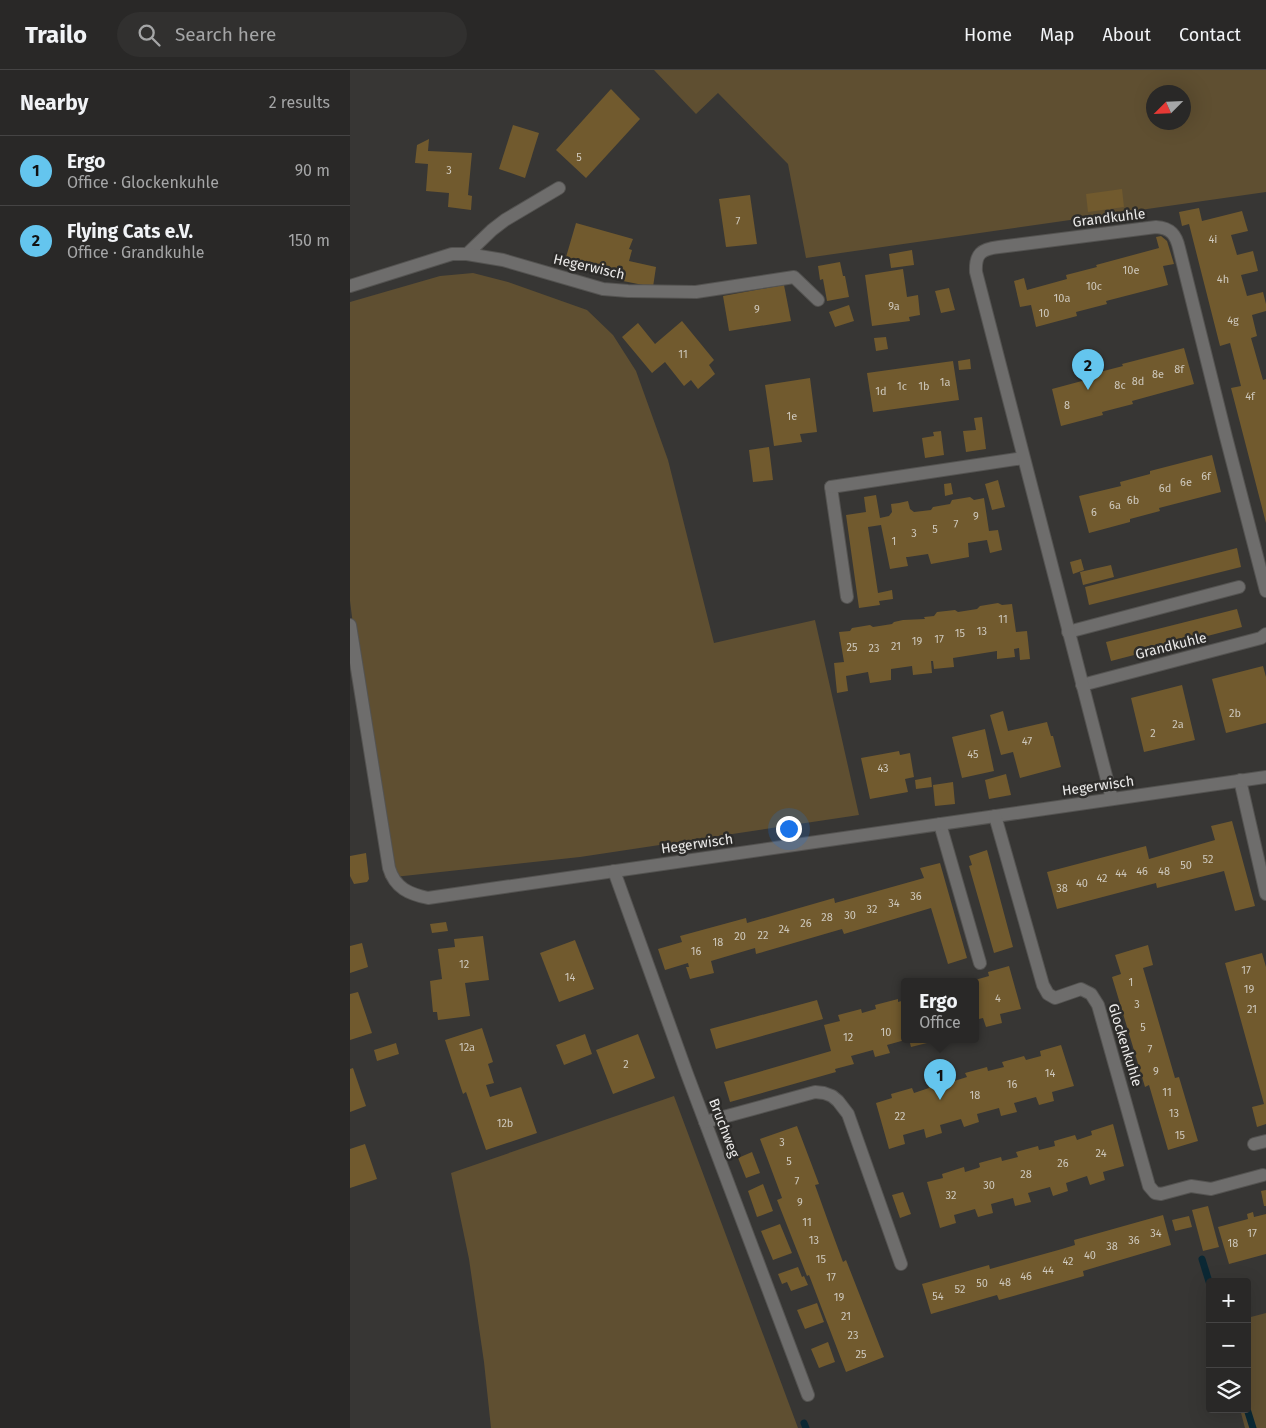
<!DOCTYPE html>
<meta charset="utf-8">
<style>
:root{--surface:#292827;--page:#31302f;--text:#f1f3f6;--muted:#a5a6a7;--line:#454444;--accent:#64c5ee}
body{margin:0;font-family:"Fira Sans",sans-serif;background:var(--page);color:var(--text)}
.controls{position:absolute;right:15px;bottom:15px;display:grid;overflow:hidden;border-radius:5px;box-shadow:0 5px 20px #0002}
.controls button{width:45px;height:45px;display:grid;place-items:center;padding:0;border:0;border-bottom:1px solid var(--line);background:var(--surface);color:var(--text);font:25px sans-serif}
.compass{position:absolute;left:796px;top:15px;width:45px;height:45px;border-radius:50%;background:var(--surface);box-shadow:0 5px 20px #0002;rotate:246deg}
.you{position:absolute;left:438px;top:758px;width:18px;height:18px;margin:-12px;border:4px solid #fff;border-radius:50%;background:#1a73e8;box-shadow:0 0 0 8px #1a73e833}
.badge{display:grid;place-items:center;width:32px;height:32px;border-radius:50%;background:var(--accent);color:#111;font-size:16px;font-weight:700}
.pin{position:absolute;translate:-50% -41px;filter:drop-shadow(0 1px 2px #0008)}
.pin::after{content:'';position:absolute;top:26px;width:18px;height:15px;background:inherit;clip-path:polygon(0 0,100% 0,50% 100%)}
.popup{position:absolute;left:551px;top:908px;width:78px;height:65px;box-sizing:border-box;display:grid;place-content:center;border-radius:5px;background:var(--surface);filter:drop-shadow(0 1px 4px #0005);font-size:16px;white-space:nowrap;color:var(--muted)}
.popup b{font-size:19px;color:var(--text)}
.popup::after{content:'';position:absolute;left:50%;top:100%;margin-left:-10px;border:10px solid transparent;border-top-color:var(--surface)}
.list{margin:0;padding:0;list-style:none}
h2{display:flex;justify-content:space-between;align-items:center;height:65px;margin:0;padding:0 20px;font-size:21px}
h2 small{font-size:16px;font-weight:400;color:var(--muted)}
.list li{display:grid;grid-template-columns:32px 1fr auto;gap:15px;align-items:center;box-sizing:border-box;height:70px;padding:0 20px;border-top:1px solid var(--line)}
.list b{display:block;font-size:19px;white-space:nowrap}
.list p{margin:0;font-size:16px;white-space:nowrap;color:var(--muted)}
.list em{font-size:16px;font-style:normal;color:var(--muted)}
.icon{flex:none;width:28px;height:28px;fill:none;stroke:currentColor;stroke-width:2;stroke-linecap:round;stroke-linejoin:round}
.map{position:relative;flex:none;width:916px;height:1358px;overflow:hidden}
header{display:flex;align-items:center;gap:30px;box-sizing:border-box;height:70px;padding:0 25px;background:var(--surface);border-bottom:1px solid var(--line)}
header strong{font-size:24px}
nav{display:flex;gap:28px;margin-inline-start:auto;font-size:18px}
.search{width:350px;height:45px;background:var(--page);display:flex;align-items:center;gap:12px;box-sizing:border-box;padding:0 18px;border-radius:28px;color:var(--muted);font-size:19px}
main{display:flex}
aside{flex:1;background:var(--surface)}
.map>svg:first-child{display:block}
.green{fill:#5f4f31;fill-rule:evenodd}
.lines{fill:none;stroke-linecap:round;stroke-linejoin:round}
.stream{stroke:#0b2834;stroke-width:7}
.building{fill:#715a2e}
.service-casing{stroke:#545351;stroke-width:14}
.minor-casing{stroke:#545351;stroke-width:14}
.service{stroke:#6e6d6c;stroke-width:12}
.minor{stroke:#6e6d6c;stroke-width:12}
.labels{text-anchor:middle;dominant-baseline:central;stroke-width:5;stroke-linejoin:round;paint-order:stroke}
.number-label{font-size:11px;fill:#cdc7bb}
.street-label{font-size:14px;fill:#ecebea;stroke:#2d2c2a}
</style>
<header>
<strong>Trailo</strong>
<div class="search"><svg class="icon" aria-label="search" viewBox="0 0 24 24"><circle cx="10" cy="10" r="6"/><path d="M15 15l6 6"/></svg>Search here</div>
<nav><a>Home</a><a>Map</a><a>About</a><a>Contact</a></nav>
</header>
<main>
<aside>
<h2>Nearby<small>2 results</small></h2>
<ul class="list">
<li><span class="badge">1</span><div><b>Ergo</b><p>Office · Glockenkuhle</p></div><em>90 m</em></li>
<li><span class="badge">2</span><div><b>Flying Cats e.V.</b><p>Office · Grandkuhle</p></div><em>150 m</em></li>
</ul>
</aside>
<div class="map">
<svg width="916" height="1358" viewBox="0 0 916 1358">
<rect width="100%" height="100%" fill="#373634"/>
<g class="green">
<path d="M304 0H916V122L456 188 438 94 368 23 346 44ZM804 22H834V52H804Z"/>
<polygon points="123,203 158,212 237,240 263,265 286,301 318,390 364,573 465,550 509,745 230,787 35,808 0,531 0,232 90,206"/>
<polygon points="324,1026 448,1358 141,1358 134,1292 119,1189 101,1103"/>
<polygon points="916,1243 916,1358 895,1358 890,1339 897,1339 897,1248"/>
</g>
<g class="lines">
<g class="stream">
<polyline points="852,1189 860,1215"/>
<polyline points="897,1339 903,1358"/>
<polyline points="454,1353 456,1358"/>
</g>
</g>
<g class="building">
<polygon points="261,19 290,49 236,108 206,80"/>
<polygon points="163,55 189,63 175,108 149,99"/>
<polygon points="79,69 78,81 122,83 118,125 122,126 121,140 98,137 99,123 76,121 78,94 65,93 67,75"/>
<polygon points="772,119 774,137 738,142 736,124"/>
<polygon points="400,125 407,174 376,177 369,129"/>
<polygon points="849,138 852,151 892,141 898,161 881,165 887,185 903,181 908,201 891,205 897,226 913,222 916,234 916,241 902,245 907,266 901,268 913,310 916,309 916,453 881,318 891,316 880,273 870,276 839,154 832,156 829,142"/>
<polygon points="226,153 283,169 279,179 282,180 279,191 306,197 303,217 273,211 214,194"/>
<polygon points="811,166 817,171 824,194 813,196 818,215 756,231 757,234 726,242 727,246 686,257 681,235 670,237 664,211 674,208 677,220 717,209 716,205 747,197 746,195 809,178 806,167"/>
<polygon points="562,180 564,195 541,198 539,184"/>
<polygon points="490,192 493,206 495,206 499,227 477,231 473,209 470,210 468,196"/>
<polygon points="553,199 557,227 568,225 570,245 559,247 560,251 522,256 515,205"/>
<polygon points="434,215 441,251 379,261 373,226"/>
<polygon points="599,218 605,240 591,243 585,221"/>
<polygon points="499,235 504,251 485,257 479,242"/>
<polygon points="332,251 364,290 359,295 365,304 348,319 341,310 334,316 315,292 302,303 272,267 288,253 305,274"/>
<polygon points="536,267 538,279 526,281 524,268"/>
<polygon points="834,278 844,314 782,331 783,334 752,342 753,345 711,356 702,319 743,308 742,304 773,296 772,294"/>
<polygon points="620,289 621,299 609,300 608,291"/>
<polygon points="603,291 609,330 523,342 517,303"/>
<polygon points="460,308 467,362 450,364 452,372 424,376 415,315"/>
<polygon points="632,347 636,379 616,382 613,361 626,360 624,348"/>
<polygon points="591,361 594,385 575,388 572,368 584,366 583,362"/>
<polygon points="419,377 423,410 403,412 399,380"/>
<polygon points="862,385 871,422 809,438 810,441 780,449 780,452 739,463 729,426 771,416 770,412 800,404 800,401"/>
<polygon points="648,410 655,437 642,440 635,414"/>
<polygon points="601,413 603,424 595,426 594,414"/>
<polygon points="526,425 530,448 539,446 542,442 541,434 549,433 558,431 560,439 564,442 581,440 583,437 600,434 602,430 620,427 624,430 634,428 639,461 648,460 652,480 640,483 637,470 618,473 619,487 581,494 578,484 558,487 556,487 558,496 540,499 531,455 518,457 528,523 542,520 543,529 529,531 530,535 509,538 496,445 516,442 514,427"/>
<polygon points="887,478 891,497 739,535 735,517"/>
<polygon points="731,489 734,500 723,504 720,492"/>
<polygon points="761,495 764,507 733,515 730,502"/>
<polygon points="648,533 652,535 662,534 666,562 677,561 680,589 670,590 669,578 664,579 665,587 647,589 647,581 603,588 604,597 584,599 583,591 581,591 582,603 563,605 562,596 541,599 541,610 520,613 518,602 496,606 498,621 487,623 484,593 494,592 489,562 500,561 502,558 520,555 523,557 542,554 544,552 553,550 575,549 574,547 584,546 587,542 605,540 608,542 627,539 630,536"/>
<polygon points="887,539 892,557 761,591 756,572"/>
<polygon points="913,596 916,607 916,653 876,663 862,609"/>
<polygon points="832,615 845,670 794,682 781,628"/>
<polygon points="653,641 658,661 697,652 701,666 703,666 711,697 670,708 663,682 651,685 640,645"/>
<polygon points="635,659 644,701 612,708 602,667"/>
<polygon points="549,681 550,685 560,683 564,707 555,709 558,722 520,729 511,688"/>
<polygon points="656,704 661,725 639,729 635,710"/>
<polygon points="581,707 582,717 566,719 565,710"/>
<polygon points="603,712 605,734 585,736 583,715"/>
<polygon points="882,751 905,836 885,841 874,801 807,818 806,813 707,839 697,802 796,776 799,789 865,770 861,756"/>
<polygon points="637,780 663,877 644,883 619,796 622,795 619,786"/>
<polygon points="16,783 19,809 17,812 4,814 0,806 0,786"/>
<polygon points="590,793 617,888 598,894 581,838 494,864 492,859 406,884 405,878 361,891 364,903 340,909 336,897 339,897 338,893 315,900 308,879 332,872 330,866 396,848 397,853 484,828 485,833 574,808 570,798"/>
<polygon points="96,852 98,861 82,863 80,854"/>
<polygon points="133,866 139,910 115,913 120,946 88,950 87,942 83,942 80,911 92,909 88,879 105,877 104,869"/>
<polygon points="225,870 244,919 209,932 190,883"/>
<polygon points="12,873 18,897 0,903 0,876"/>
<polygon points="798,875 803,895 793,898 825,1008 829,1007 848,1071 818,1080 799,1015 795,1017 762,907 771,904 765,885"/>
<polygon points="912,883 916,897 916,1054 907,1057 902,1037 914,1034 875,893"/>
<polygon points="659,896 671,939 650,944 652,953 636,957 633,948 625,950 625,910 639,906 638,902"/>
<polygon points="8,922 22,963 0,970 0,924"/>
<polygon points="548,929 548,932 555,930 555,970 537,975 540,983 525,987 523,980 501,986 504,994 485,999 486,1002 380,1032 374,1012 481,981 474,955 490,951 488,945 511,939 512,943 526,939 525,935"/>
<polygon points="467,930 473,949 366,979 360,959"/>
<polygon points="132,958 143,992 138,994 144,1013 136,1015 140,1027 171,1017 187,1063 136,1080 116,1022 113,1024 95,970"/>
<polygon points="235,964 242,984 214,995 206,975"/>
<polygon points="288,964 305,1008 263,1024 246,980"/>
<polygon points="559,969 576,969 577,973 561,977"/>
<polygon points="46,973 49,984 27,991 24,980"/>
<polygon points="711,975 724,1016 702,1022 704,1031 689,1035 686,1027 664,1033 667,1042 651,1046 649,1038 627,1044 629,1052 614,1057 611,1049 590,1055 592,1063 576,1068 574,1059 553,1065 555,1074 539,1079 526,1033 542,1028 541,1024 562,1018 564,1023 579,1018 578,1013 600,1007 601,1012 617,1007 615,1003 637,997 638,1001 654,997 652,992 674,986 676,990 691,986 690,981"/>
<polygon points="3,998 16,1036 0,1042 0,999"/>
<polygon points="763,1054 774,1096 753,1102 755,1110 740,1115 737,1106 716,1113 718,1121 703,1126 700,1117 678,1123 681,1132 665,1136 663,1128 641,1134 643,1143 628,1147 625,1139 604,1145 606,1153 590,1158 577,1112 593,1108 592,1104 614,1097 615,1102 628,1098 630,1097 629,1093 651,1087 652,1091 668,1087 666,1082 688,1076 689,1080 705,1076 704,1071 725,1065 727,1070 742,1065 741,1061"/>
<polygon points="447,1056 469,1114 465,1115 479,1154 493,1192 496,1190 534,1287 496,1302 459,1205 457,1206 427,1130 432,1128 410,1069"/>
<polygon points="15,1074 27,1109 0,1118 0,1079"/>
<polygon points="402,1082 410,1103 396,1108 388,1088"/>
<polygon points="413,1114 423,1141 407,1147 398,1121"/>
<polygon points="916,1120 916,1136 914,1136 911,1121"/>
<polygon points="553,1122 561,1144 550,1148 542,1125"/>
<polygon points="858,1136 869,1177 853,1181 842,1140"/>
<polygon points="903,1142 904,1147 916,1144 916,1184 879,1194 868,1157 898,1149 897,1144"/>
<polygon points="813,1145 821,1175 733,1201 734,1206 713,1212 649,1230 647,1225 581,1244 572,1214 639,1195 640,1199 712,1179 725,1175 724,1170"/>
<polygon points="839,1146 842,1157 825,1161 822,1150"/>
<polygon points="430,1154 442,1183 423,1190 411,1161"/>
<polygon points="448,1197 452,1207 454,1206 458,1215 441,1221 437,1212 432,1214 428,1204"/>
<polygon points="467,1233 474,1252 455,1259 447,1240"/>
<polygon points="478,1272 485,1292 469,1298 461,1279"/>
</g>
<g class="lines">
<g class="service-casing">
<g id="service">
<polyline points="117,184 142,160 155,150 209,118"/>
<polyline points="481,417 497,527"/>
<polyline points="718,562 889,517"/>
<polyline points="890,710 916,824"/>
<polyline points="590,754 630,893"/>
<polyline points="904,1074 916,1071"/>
</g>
</g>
<g class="minor-casing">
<g id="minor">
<polyline points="0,216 102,184 117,184 153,190 253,219 278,221 346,222 444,207 468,230"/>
<polyline points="481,417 673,388"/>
<path d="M0 555 39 798C45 818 59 824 78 828L916 707"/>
<polyline points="732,615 911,568 916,564"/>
<path d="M762 729 626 202C625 184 631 179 649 177L806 157C821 158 826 165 829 178L876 367 916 521"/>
<polyline points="645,746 693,915 698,924 705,928 731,919 741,924 748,935 799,1116 805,1123 811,1124 841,1116 861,1119 913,1105"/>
<polyline points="264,801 337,1004 458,1325"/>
<polyline points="355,1052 465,1022 474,1023 482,1026 488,1031 498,1044 551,1194"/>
</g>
</g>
<use href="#service" class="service"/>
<use href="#minor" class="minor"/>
</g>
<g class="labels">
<g class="number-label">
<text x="229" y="87">5</text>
<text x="99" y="100">3</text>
<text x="388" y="151">7</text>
<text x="863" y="169">4i</text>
<text x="781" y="200">10e</text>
<text x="873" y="209">4h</text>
<text x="744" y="216">10c</text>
<text x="712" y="228">10a</text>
<text x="544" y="236">9a</text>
<text x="407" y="239">9</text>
<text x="694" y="243">10</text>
<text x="883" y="250">4g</text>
<text x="333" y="284">11</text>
<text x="829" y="299">8f</text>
<text x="808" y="304">8e</text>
<text x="788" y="311">8d</text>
<text x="595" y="312">1a</text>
<text x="770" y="315">8c</text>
<text x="552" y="316">1c</text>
<text x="574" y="316">1b</text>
<text x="531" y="321">1d</text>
<text x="900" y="326">4f</text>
<text x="717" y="335">8</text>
<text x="442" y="346">1e</text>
<text x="856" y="406">6f</text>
<text x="836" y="412">6e</text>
<text x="815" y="418">6d</text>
<text x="783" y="430">6b</text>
<text x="765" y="435">6a</text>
<text x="744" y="442">6</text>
<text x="626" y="446">9</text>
<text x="606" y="454">7</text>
<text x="585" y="459">5</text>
<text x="564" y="463">3</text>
<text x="544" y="471">1</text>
<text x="653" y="549">11</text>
<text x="632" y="561">13</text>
<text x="610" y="563">15</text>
<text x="589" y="569">17</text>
<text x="567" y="571">19</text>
<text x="546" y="576">21</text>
<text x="502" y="577">25</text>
<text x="524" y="578">23</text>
<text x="885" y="643">2b</text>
<text x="828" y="654">2a</text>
<text x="803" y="663">2</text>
<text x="677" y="671">47</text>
<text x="623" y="684">45</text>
<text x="533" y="698">43</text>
<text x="858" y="789">52</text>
<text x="836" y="795">50</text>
<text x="792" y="801">46</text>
<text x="814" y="801">48</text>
<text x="771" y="803">44</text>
<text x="752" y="808">42</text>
<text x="732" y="813">40</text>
<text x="712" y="818">38</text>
<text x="566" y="826">36</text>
<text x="544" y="833">34</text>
<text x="522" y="839">32</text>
<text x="500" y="845">30</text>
<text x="477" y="847">28</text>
<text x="456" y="853">26</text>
<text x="434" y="859">24</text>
<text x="413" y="865">22</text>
<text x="390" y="866">20</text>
<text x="368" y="872">18</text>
<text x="346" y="881">16</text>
<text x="114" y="894">12</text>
<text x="896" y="900">17</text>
<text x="220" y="907">14</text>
<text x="781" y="912">1</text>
<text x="899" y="919">19</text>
<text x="648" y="928">4</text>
<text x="787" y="934">3</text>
<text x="902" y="939">21</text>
<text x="793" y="957">5</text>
<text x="536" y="962">10</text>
<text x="498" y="967">12</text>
<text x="117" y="977">12a</text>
<text x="800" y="979">7</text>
<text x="276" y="994">2</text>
<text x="806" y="1001">9</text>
<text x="700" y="1003">14</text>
<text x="662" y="1014">16</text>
<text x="817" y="1022">11</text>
<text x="625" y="1025">18</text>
<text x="824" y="1043">13</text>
<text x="550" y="1046">22</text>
<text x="155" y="1053">12b</text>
<text x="830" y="1065">15</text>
<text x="432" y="1072">3</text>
<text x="751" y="1083">24</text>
<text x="439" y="1091">5</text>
<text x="713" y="1093">26</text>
<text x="676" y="1104">28</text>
<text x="447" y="1111">7</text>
<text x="639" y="1115">30</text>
<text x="601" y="1125">32</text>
<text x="450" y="1132">9</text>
<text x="457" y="1152">11</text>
<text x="806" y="1163">34</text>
<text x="902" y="1163">17</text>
<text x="464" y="1170">13</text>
<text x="784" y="1170">36</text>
<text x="883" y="1173">18</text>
<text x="762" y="1176">38</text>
<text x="740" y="1185">40</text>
<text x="471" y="1189">15</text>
<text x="718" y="1191">42</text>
<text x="698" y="1200">44</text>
<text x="676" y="1206">46</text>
<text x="481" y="1207">17</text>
<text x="655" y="1212">48</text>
<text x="632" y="1213">50</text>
<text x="610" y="1219">52</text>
<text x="588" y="1226">54</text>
<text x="489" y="1227">19</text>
<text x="496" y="1246">21</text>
<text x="503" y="1265">23</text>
<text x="511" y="1284">25</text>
</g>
<g class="street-label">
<text transform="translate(759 148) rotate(-7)">Grandkuhle</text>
<text transform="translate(239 197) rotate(13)">Hegerwisch</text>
<text transform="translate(821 576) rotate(-14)">Grandkuhle</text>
<text transform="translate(748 716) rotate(-8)">Hegerwisch</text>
<text transform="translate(347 774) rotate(-8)">Hegerwisch</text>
<text transform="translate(775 975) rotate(73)">Glockenkuhle</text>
<text transform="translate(374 1058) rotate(69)">Bruchweg</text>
</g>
</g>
</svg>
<div class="controls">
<button>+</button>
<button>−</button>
<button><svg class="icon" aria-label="layers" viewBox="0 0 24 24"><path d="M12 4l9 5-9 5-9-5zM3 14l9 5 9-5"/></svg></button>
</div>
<svg class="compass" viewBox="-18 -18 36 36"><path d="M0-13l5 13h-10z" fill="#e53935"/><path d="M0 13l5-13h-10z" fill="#a5a6a7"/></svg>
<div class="you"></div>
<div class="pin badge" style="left:590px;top:1030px">1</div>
<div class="popup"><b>Ergo</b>Office</div>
<div class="pin badge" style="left:738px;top:320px">2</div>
</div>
</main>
